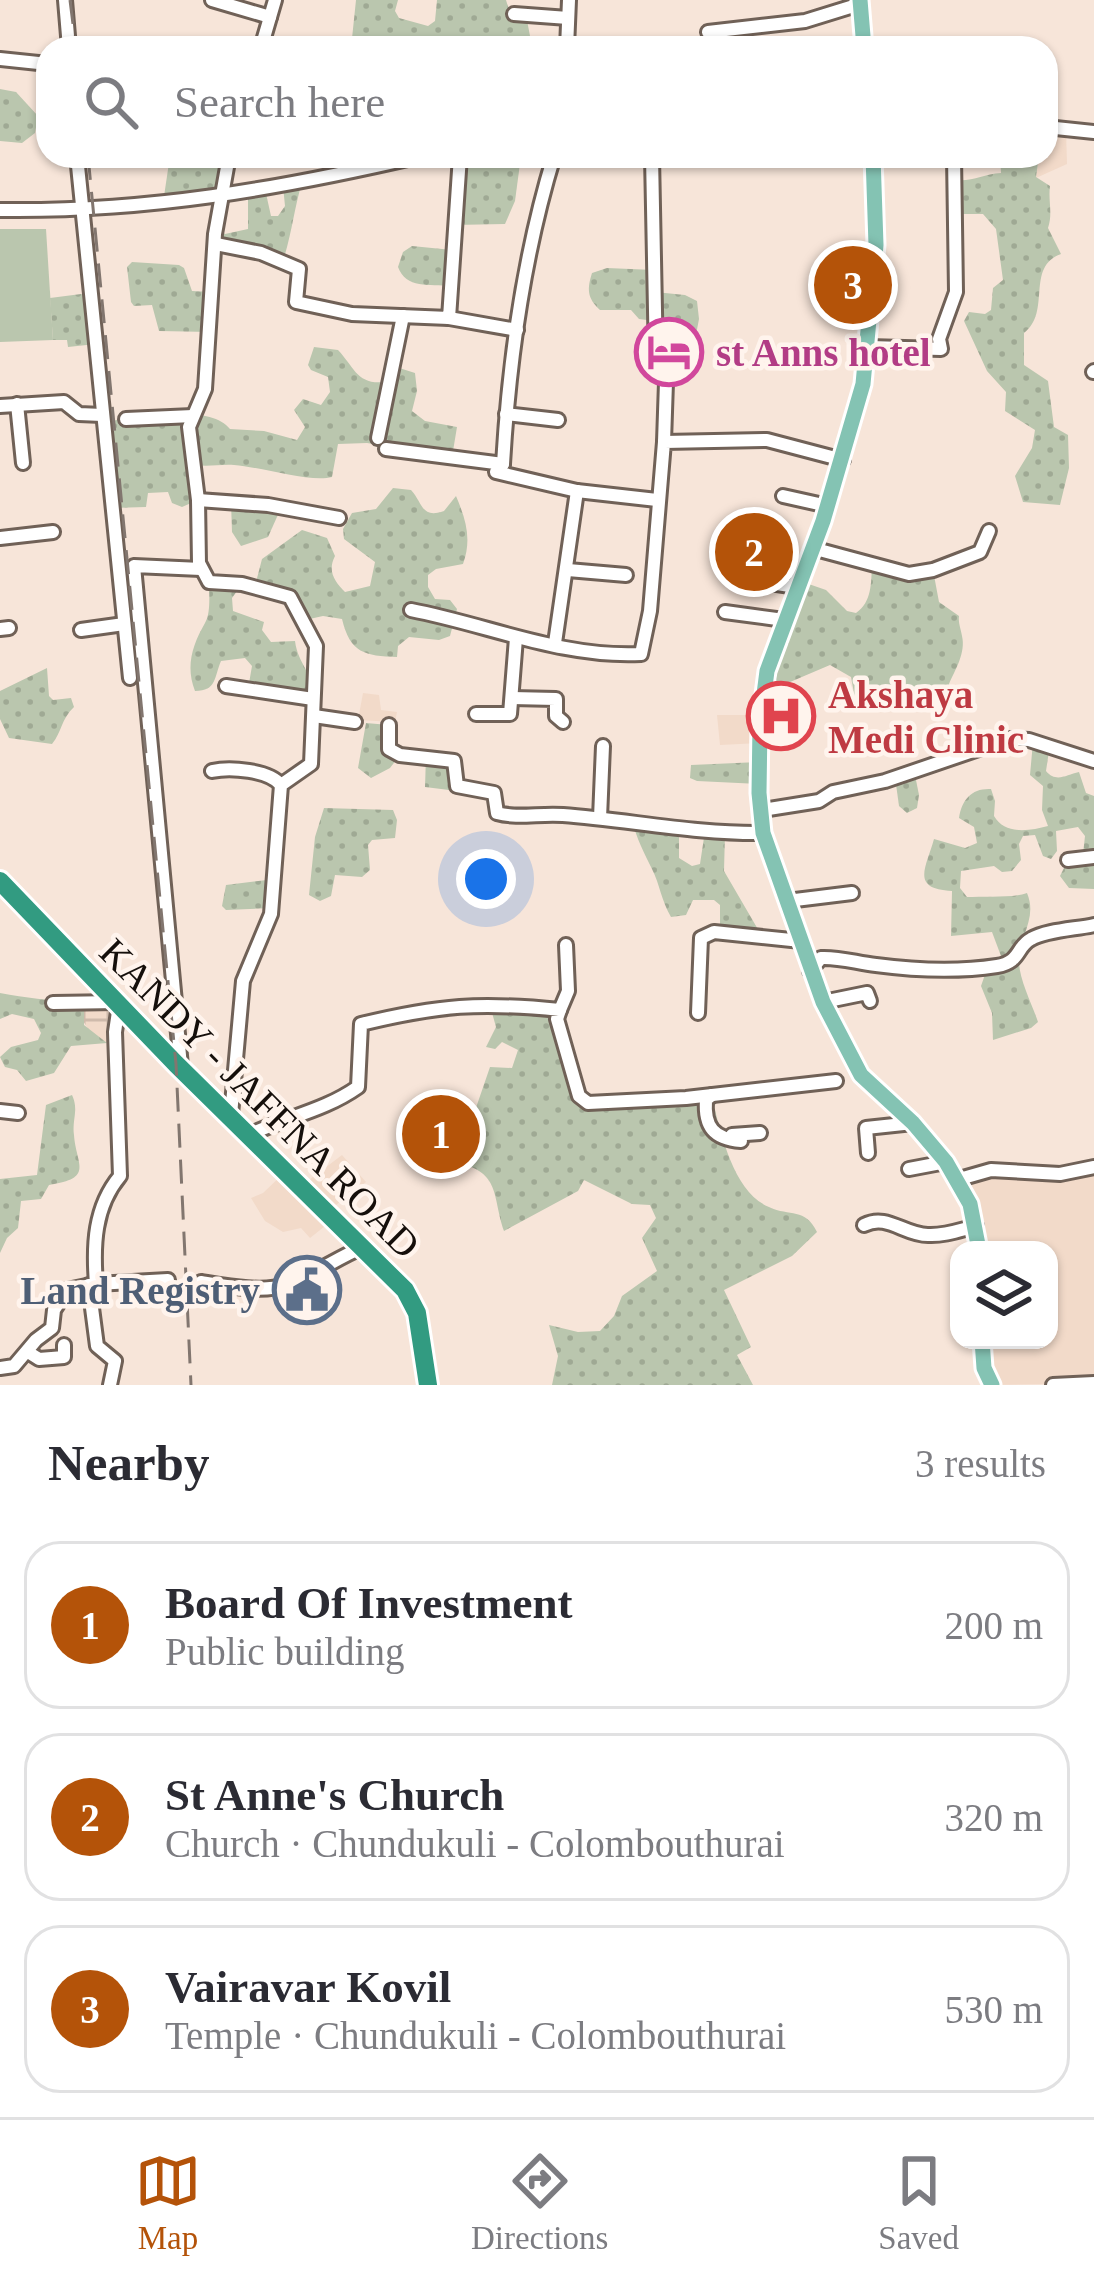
<!DOCTYPE html>
<meta charset="utf-8">
<style>
:root{--surface:#fff;--page:#f2f2f3;--text:#2b2b33;--muted:#7c7c81;--line:#e1e1e2;--accent:#b45309}
body{margin:0;font-family:"Times New Roman",serif;background:var(--page);color:var(--text)}
.controls{position:absolute;right:36px;bottom:36px;display:grid;overflow:hidden;border-radius:24px;box-shadow:0 3px 9px #0004}
.controls button{width:108px;height:108px;display:grid;place-items:center;padding:0;border:0;border-bottom:3px solid var(--line);background:var(--surface);color:var(--text);font:60px sans-serif}
.you{position:absolute;left:486px;top:879px;width:42px;height:42px;margin:-30px;border:9px solid #fff;border-radius:50%;background:#1a73e8;box-shadow:0 0 0 18px #1a73e833}
.badge{display:grid;place-items:center;width:78px;height:78px;border-radius:50%;background:var(--accent);color:#fff;font-size:39px;font-weight:700}
.pin{position:absolute;translate:-50% -50%;border:6px solid #fff;box-shadow:0 3px 12px #0006}
.list{margin:0;padding:0;list-style:none}
h2{display:flex;justify-content:space-between;align-items:center;height:156px;margin:0;padding:0 48px;font-size:51px}
h2 small{font-size:39px;font-weight:400;color:var(--muted)}
.list li{display:grid;grid-template-columns:78px 1fr auto;gap:36px;align-items:center;box-sizing:border-box;height:168px;margin:0 24px 24px;padding:0 24px;border:3px solid var(--line);border-radius:36px}
.list b{display:block;font-size:45px;white-space:nowrap}
.list p{margin:0;font-size:39px;white-space:nowrap;color:var(--muted)}
.list em{font-size:39px;font-style:normal;color:var(--muted)}
.icon{flex:none;width:66px;height:66px;fill:none;stroke:currentColor;stroke-width:2;stroke-linecap:round;stroke-linejoin:round}
.map{position:relative;flex:none;width:1094px;height:1385px;overflow:hidden}
.search{position:absolute;background:var(--surface);box-shadow:0 3px 9px #0004;left:36px;right:36px;top:36px;height:132px;display:flex;align-items:center;gap:30px;box-sizing:border-box;padding:0 42px;border-radius:36px;color:var(--muted);font-size:45px}
.sheet{height:732px;background:var(--surface)}
nav{display:flex;justify-content:space-around;align-items:center;box-sizing:border-box;height:168px;border-top:3px solid var(--line);background:var(--surface);font-size:33px;color:var(--muted)}
nav a{display:grid;justify-items:center;gap:6px}
nav .on{color:var(--accent)}
.map>svg:first-child{display:block}
.built{fill:#f2dac9}
.industrial{fill:url(#industrial-grid)}
.grass{fill:url(#grass-dots)}
.garden{fill:#bac6ae}
.lines{fill:none;stroke-linecap:round;stroke-linejoin:round}
.minor-casing{stroke:#706157;stroke-width:18}
.major-casing{stroke:#fff;stroke-width:21}
.highway-casing{stroke:#fff;stroke-width:24}
.minor{stroke:#fff;stroke-width:12}
.major{stroke:#84c3b3;stroke-width:15}
.highway{stroke:#329b81;stroke-width:18}
.rail{stroke:#82766f;stroke-width:3;stroke-dasharray:24 12;stroke-linecap:butt}
.labels{text-anchor:middle;dominant-baseline:central;stroke-width:9;stroke-linejoin:round;paint-order:stroke}
.hotel-label{font-size:39px;font-weight:bold;fill:#b23c85;stroke:#fff4ed;text-anchor:start}
.health-label{font-size:39px;font-weight:bold;fill:#be3a42;stroke:#fff4ed;text-anchor:start}
.street-label{font-size:39px;fill:#150f0b;stroke:#fff4ed}
.service-label{font-size:39px;font-weight:bold;fill:#4e5e75;stroke:#fff4ed;text-anchor:end}
</style>
<div class="map">
<svg width="1094" height="1385" viewBox="0 0 1094 1385">
<defs>
<pattern id="industrial-grid" width="8" height="8" patternUnits="userSpaceOnUse" patternTransform="scale(3)"><rect width="8" height="8" fill="#f2dac9"/><path d="M0 4h8M4 0v8" fill="none" stroke="#cfbaab"/></pattern>
<pattern id="grass-dots" width="8" height="8" patternUnits="userSpaceOnUse" patternTransform="scale(3)"><rect width="8" height="8" fill="#bac6ae"/><path d="M2 2h.1M6 6h.1" fill="none" stroke="#9fa994" stroke-width="1.8" stroke-linecap="round"/></pattern>
</defs>
<rect width="100%" height="100%" fill="#f7e5d9"/>
<g class="built">
<polygon points="1046,127 1066,129 1067,164 1036,178 1039,156 1046,156"/>
<polygon points="363,693 379,695 381,710 397,712 395,722 358,720"/>
<polygon points="717,715 761,715 760,743 720,745"/>
<polygon points="342,1155 366,1182 336,1205 329,1214 334,1219 310,1238 301,1228 283,1232 265,1221 251,1198 263,1193 286,1171 301,1186"/>
<polygon points="1094,1167 1094,1383 992,1385 982,1340 1049,1340 1049,1250 979,1250 956,1180"/>
</g>
<polygon class="industrial" points="84,1001 117,1002 117,1042 107,1043 91,1034 82,1019"/>
<g class="grass">
<polygon points="356,0 398,0 395,11 399,18 428,26 435,21 437,0 506,0 512,20 526,15 530,36 526,48 351,48"/>
<polygon points="0,89 16,92 38,116 35,133 22,143 0,141"/>
<polygon points="170,156 229,156 220,197 163,203"/>
<polygon points="458,156 521,156 515,201 505,224 454,225"/>
<path d="M1000 156H1039L1036 177 1050 186C1048 201 1053 213 1048 228L1061 254C1025 267 1052 312 1024 333V365L1048 381 1054 427 1068 435 1069 468 1060 505 1023 502 1015 476 1032 448 1035 430 1005 411 1006 392 987 371 964 321 969 312 985 314 991 310 993 288 1003 280 996 229 983 214H955V180C973 182 983 174 1001 173Z"/>
<path d="M302 182C294 209 292 233 283 261L216 244 217 228 225 234 248 229V193L265 189 271 216H278L285 206 283 186Z"/>
<path d="M412 246 452 250 451 286C429 284 406 289 398 267L403 252Z"/>
<polygon points="132,262 179,265 184,268 192,291 213,292 210,332 159,331 152,305 134,306 131,302 127,267"/>
<path d="M607 268 654 270 655 292 685 295 697 301 699 319 695 340 655 341V321L639 319 631 310H600C587 298 587 289 592 273Z"/>
<polygon points="81,294 91,297 96,344 68,347 67,340 53,340 50,298"/>
<path d="M314 347 338 350C355 368 357 385 385 382L393 366 415 373 417 391 412 411 425 421 457 427 452 457 367 443 338 444 332 477C311 483 261 467 234 465 221 464 209 467 195 465L198 500 182 507 172 503 168 492 148 493 146 507 112 508 103 422C134 418 209 402 230 429L264 431 297 440 305 427 294 410 303 399 321 405 330 392 328 377 311 370 308 365Z"/>
<path d="M393 488 411 490C423 503 421 519 444 511L456 496C466 520 472 539 463 564L436 569 428 575V587L435 599 450 600 457 609 450 636 439 640 409 637 398 646 397 657C365 656 350 653 342 619L323 616 305 620 290 597 255 586 262 559 302 530 327 538 335 556C327 571 335 582 345 592L370 586 375 562 344 539 343 529 352 513 376 509Z"/>
<polygon points="231,502 281,508 268,537 241,546 232,532"/>
<path d="M872 565 933 570 939 602 959 616C958 623 961 629 962 636 966 653 955 670 949 684L951 692 901 711 886 700 856 704 851 677 830 665 776 688 763 700 800 581 826 590 847 611 856 613C872 602 871 583 872 565Z"/>
<path d="M209 582 242 584 232 598 233 611 264 622 262 630 271 642 295 641C298 665 314 672 313 699L248 689 252 666 245 658 221 661C214 677 217 691 195 691 185 666 193 644 205 623 211 613 209 594 209 582Z"/>
<path d="M47 668 49 696 53 700 71 698 74 707C61 719 62 732 52 744L9 738 0 719V691Z"/>
<polygon points="366,723 389,725 389,749 400,755 390,768 371,778 358,768"/>
<path d="M1033 742 1049 751 1046 771C1056 783 1066 775 1079 772L1086 793 1094 796V889L1069 888 1060 876 1068 860 1083 854 1085 836 1078 827 1056 831 1057 851 1051 859 1043 856 1035 835 1023 836 1019 844 1021 860 1012 871 1002 872 994 866 961 871 960 888 967 897C984 896 1014 898 1027 893 1038 919 1018 937 1019 963 1020 981 1032 1004 1038 1022L1031 1028 993 1040 992 1013 981 986 988 966 1004 964 992 932 951 936 952 891C910 889 926 868 934 839L965 848 977 843 974 827 959 818C962 799 972 788 991 789L995 801 994 816C1005 835 1029 831 1048 826L1042 810 1043 786 1030 775Z"/>
<polygon points="426,756 454,761 457,786 449,790 425,787"/>
<polygon points="759,762 759,784 697,781 690,778 691,765"/>
<polygon points="914,770 919,795 917,808 907,813 899,806 895,777"/>
<polygon points="324,808 393,810 397,820 395,838 372,840 368,845 370,870 362,877 335,875 331,896 320,901 309,895 315,837"/>
<path d="M632 821 679 827V858L692 866 700 864 705 831 725 833 724 871 763 938 729 934 720 926V905L714 900H693L686 915 671 917C661 900 660 885 652 869 644 853 637 839 632 821Z"/>
<polygon points="275,879 272,908 226,910 222,906 226,885"/>
<path d="M0 993C29 998 54 1002 84 1001V1025L107 1043 71 1046 54 1073 26 1081 17 1070 5 1067 0 1057 11 1047 38 1040 41 1033 34 1019 12 1014 0 1019Z"/>
<path d="M491 1009 560 1010 582 1102 723 1094 714 1106C722 1138 735 1193 769 1207 790 1217 805 1207 817 1232L792 1256 724 1290 751 1347 737 1355 753 1385H552L558 1356 549 1325 578 1332 600 1331 614 1316 622 1296 657 1271 642 1238 656 1218 650 1205 632 1204 584 1180 578 1191 504 1231C492 1196 501 1172 457 1163L490 1067 512 1068 518 1050 502 1042 495 1049 486 1047 496 1027Z"/>
<path d="M72 1095C79 1110 72 1119 74 1135 76 1165 95 1178 49 1185L41 1199 21 1201 18 1228 7 1238 0 1253V1179L37 1175 46 1105Z"/>
</g>
<polygon class="garden" points="0,229 46,229 53,340 0,342"/>
<g class="lines">
<g class="minor-casing">
<g id="minor">
<polyline points="65,0 69,48"/>
<polyline points="212,0 270,17"/>
<polyline points="514,14 568,18"/>
<polyline points="708,32 805,21 860,4"/>
<polyline points="261,48 275,0"/>
<polyline points="567,48 569,0"/>
<polyline points="0,59 48,64"/>
<polyline points="1046,127 1094,132"/>
<polyline points="77,156 130,678"/>
<polyline points="229,156 215,234 205,389 189,427 198,500 199,563 209,582 242,584 290,597 316,646 311,764 281,785 271,914 243,981 231,1115"/>
<path d="M554 156C524 254 509 361 503 464L496 472 577 491 657 500"/>
<polyline points="652,156 656,362 666,382 664,442"/>
<path d="M0 210C147 212 278 189 421 156"/>
<polyline points="216,244 261,253 299,269 296,302 352,314 449,318 460,156"/>
<polyline points="449,318 517,330"/>
<polyline points="868,347 941,349 939,339 956,292 954,156"/>
<polyline points="1093,372 1094,371"/>
<polyline points="17,404 23,463"/>
<polyline points="0,406 64,402 79,414 102,415"/>
<polyline points="506,414 558,420"/>
<polyline points="126,419 193,416"/>
<polyline points="378,438 403,316"/>
<polyline points="386,449 503,464"/>
<polyline points="783,496 828,506"/>
<polyline points="198,500 268,505 339,518"/>
<polyline points="0,538 53,532"/>
<polyline points="812,548 909,574 933,570 980,552 989,531"/>
<polyline points="568,570 626,575"/>
<polyline points="729,577 797,587"/>
<path d="M411 610C489 625 562 658 641 654L650 611 664 442 767 440 843 460"/>
<polyline points="725,612 784,620"/>
<polyline points="0,629 9,628"/>
<polyline points="81,630 124,624"/>
<polyline points="555,643 577,491"/>
<polyline points="226,686 313,699"/>
<polyline points="512,698 556,699 556,716 563,722"/>
<polyline points="476,714 510,714 516,638"/>
<polyline points="314,716 355,722"/>
<path d="M389 725V749L400 755 454 761 457 786 494 793 497 813C518 819 540 813 563 815 629 820 696 834 763 833"/>
<path d="M212 771C230 767 269 770 281 785"/>
<polyline points="762,810 819,801 833,792 885,781 1008,739 1029,740 1094,761"/>
<polyline points="600,818 603,746"/>
<polyline points="1068,860 1094,857"/>
<polyline points="787,901 852,893"/>
<path d="M810 971 821 958C840 957 857 963 876 965 914 970 958 972 997 966 1021 962 1016 947 1031 939 1046 930 1076 929 1094 925"/>
<polyline points="823,1002 867,993 870,1001"/>
<polyline points="53,1003 117,1002"/>
<polyline points="560,1010 568,991 566,945"/>
<polyline points="698,1013 701,938 714,932 801,941"/>
<polyline points="181,1066 134,566 201,569"/>
<path d="M712 1095 706 1100C704 1127 714 1139 741 1141"/>
<polyline points="0,1111 18,1113"/>
<path d="M249 1135C286 1117 324 1111 358 1087L361 1024C439 1005 480 1002 560 1010L557 1019 579 1096 588 1103 686 1098 836 1081"/>
<polyline points="732,1135 760,1133"/>
<polyline points="868,1153 866,1128 913,1123"/>
<polyline points="909,1169 946,1162"/>
<polyline points="956,1180 991,1170 1060,1174 1094,1167"/>
<path d="M864 1225C887 1213 904 1235 928 1235 944 1236 960 1230 976 1226"/>
<path d="M201 1282C226 1286 263 1293 286 1285 310 1277 337 1258 363 1247"/>
<path d="M96 1284C93 1246 94 1207 120 1176L115 1032 119 1005"/>
<polyline points="89,1285 97,1346 115,1361 110,1385"/>
<polyline points="28,1352 39,1359 64,1357 64,1345"/>
<polyline points="0,1368 14,1366 36,1340 52,1328 54,1310 67,1290 96,1284 168,1280"/>
<polyline points="1053,1385 1094,1383"/>
</g>
</g>
<g class="major-casing">
<g id="major">
<polyline points="860,0 864,48"/>
<polyline points="873,156 876,245 863,384 823,521 767,671 760,725 759,793 763,833 823,1002 861,1075 913,1123 946,1162 970,1204 979,1250"/>
<polyline points="982,1340 984,1368 992,1385"/>
</g>
</g>
<g class="highway-casing">
<polyline id="highway" points="0,881 176,1064 405,1290 417,1313 428,1385"/>
</g>
<use href="#minor" class="minor"/>
<use href="#major" class="major"/>
<use href="#highway" class="highway"/>
<g class="rail">
<polyline points="70,0 76,48"/>
<polyline points="88,156 176,1064 191,1385"/>
</g>
</g>
<defs>
<g id="hotel-ring" transform="scale(3.45)"><circle r="9.5" fill="#fff4ed" stroke="#d1479c" stroke-width="1.5"/><path d="M-6-4.5h1.5V1H6V5H4.5V3h-9V5H-6ZM-4 0a1.8 1.8 0 1 1 3.6 0ZM.5 0V-2.5h3Q6-2.5 6 0Z" fill="#d1479c"/></g>
<g id="hospital-ring" transform="scale(3.45)"><circle r="9.5" fill="#fff4ed" stroke="#e0444e" stroke-width="1.5"/><path d="M-5-5h3v3.5h4V-5h3V5h-3V1.5h-4V5h-3Z" fill="#e0444e"/></g>
<g id="civic-ring" transform="scale(3.45)"><circle r="9.5" fill="#fff4ed" stroke="#5c6f8a" stroke-width="1.5"/><path d="M-.6-6.5H3V-4.5H.6V-3L4-1V1h2V6H-6V1h2V-1L-.6-3ZM-1.2 2.5V6h2.4V2.5Z" fill="#5c6f8a"/></g>
</defs>
<g fill-rule="evenodd">
<use href="#hotel-ring" x="669" y="352"/>
<use href="#hospital-ring" x="781" y="716"/>
<use href="#civic-ring" x="307" y="1290"/>
</g>
<g class="labels">
<g class="hotel-label">
<text x="716" y="352">st Anns hotel</text>
</g>
<g class="health-label">
<text x="828" y="694">Akshaya<tspan x="828" dy="45">Medi Clinic</tspan></text>
</g>
<g class="street-label">
<text transform="translate(260 1098) rotate(45)">KANDY - JAFFNA ROAD</text>
</g>
<g class="service-label">
<text x="260" y="1290">Land Registry</text>
</g>
</g>
</svg>
<div class="controls">
<button><svg class="icon" aria-label="layers" viewBox="0 0 24 24"><path d="M12 4l9 5-9 5-9-5zM3 14l9 5 9-5"/></svg></button>
</div>
<div class="you"></div>
<div class="pin badge" style="left:441px;top:1134px">1</div>
<div class="pin badge" style="left:754px;top:552px">2</div>
<div class="pin badge" style="left:853px;top:285px">3</div>
<div class="search"><svg class="icon" aria-label="search" viewBox="0 0 24 24"><circle cx="10" cy="10" r="6"/><path d="M15 15l6 6"/></svg>Search here</div>
</div>
<section class="sheet">
<h2>Nearby<small>3 results</small></h2>
<ul class="list">
<li><span class="badge">1</span><div><b>Board Of Investment</b><p>Public building</p></div><em>200 m</em></li>
<li><span class="badge">2</span><div><b>St Anne's Church</b><p>Church · Chundukuli - Colombouthurai</p></div><em>320 m</em></li>
<li><span class="badge">3</span><div><b>Vairavar Kovil</b><p>Temple · Chundukuli - Colombouthurai</p></div><em>530 m</em></li>
</ul>
</section>
<nav>
<a class="on"><svg class="icon" aria-label="map" viewBox="0 0 24 24"><path d="M3 6l6-2 6 2 6-2v14l-6 2-6-2-6 2zM9 4v14M15 6v14"/></svg>Map</a>
<a><svg class="icon" aria-label="directions" viewBox="0 0 24 24"><path d="M12 3l9 9-9 9-9-9zM9 14v-3h6M13 9l2 2-2 2"/></svg>Directions</a>
<a><svg class="icon" aria-label="saved" viewBox="0 0 24 24"><path d="M7 4h10v16l-5-4-5 4z"/></svg>Saved</a>
</nav>
